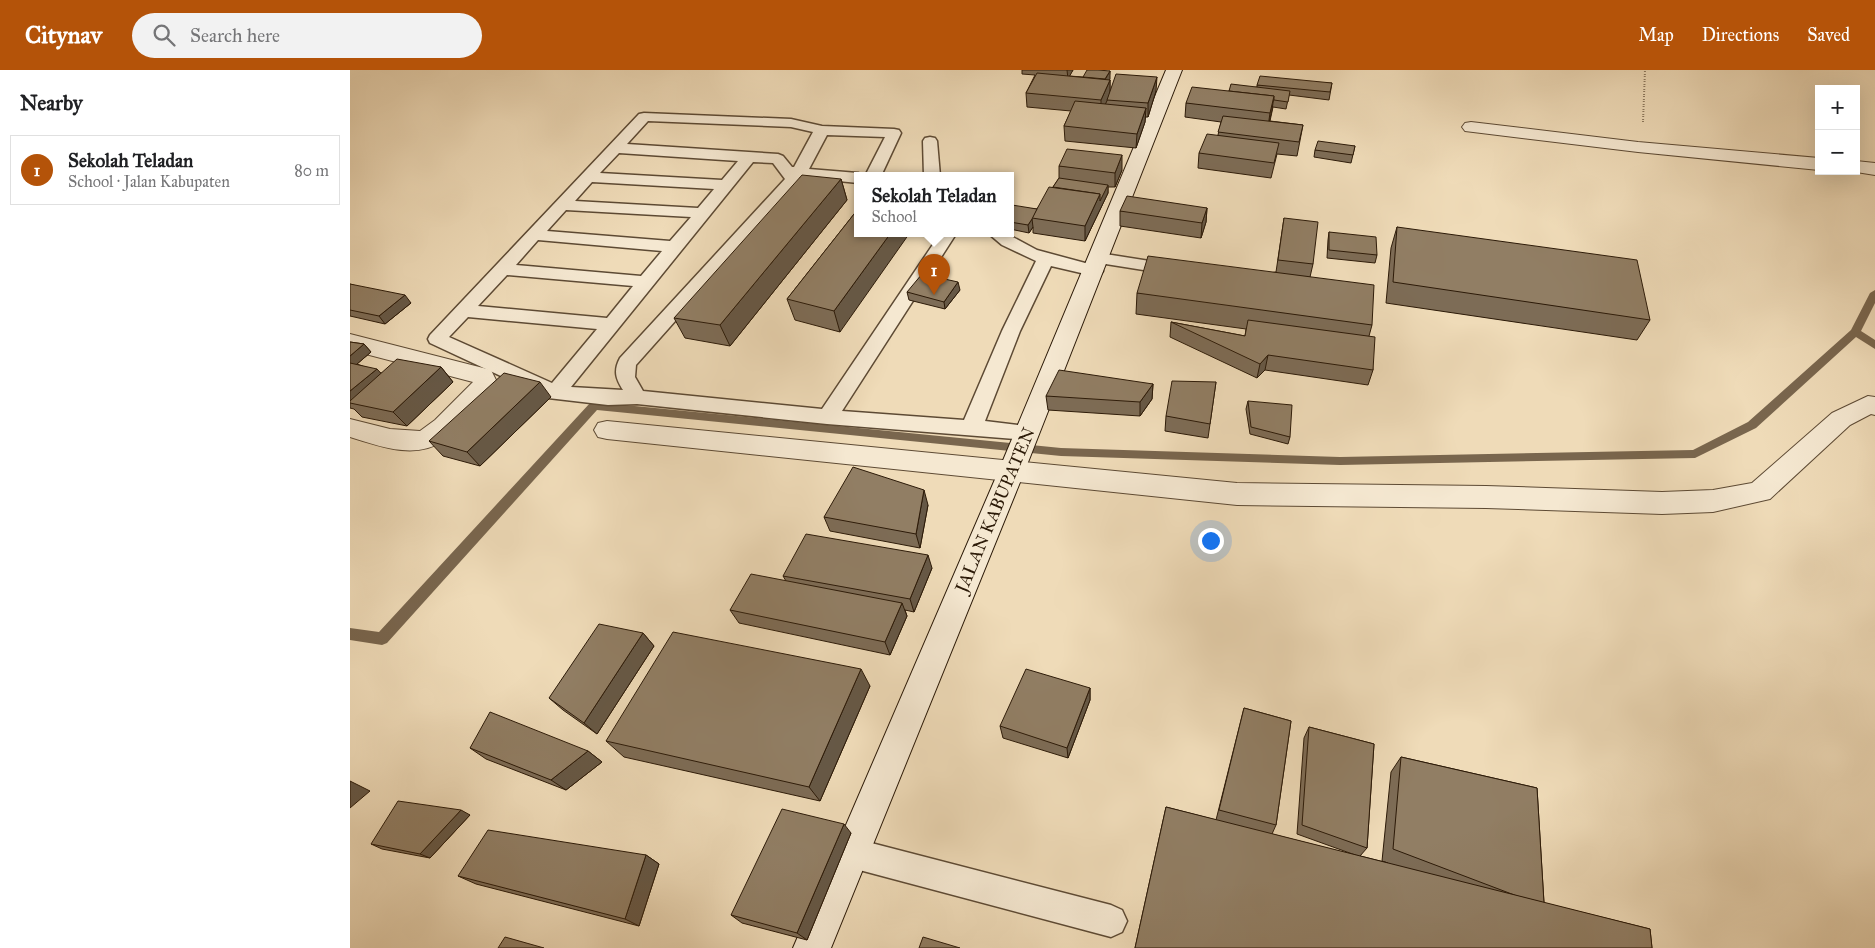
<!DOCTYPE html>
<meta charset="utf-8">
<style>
:root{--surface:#fff;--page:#f2f2f2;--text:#202124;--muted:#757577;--line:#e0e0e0;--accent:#b45309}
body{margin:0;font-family:"IM FELL Great Primer",serif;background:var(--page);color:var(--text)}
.controls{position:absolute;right:15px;top:15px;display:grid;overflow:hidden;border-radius:0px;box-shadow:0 5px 20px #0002}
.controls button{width:45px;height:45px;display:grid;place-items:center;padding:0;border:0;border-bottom:1px solid var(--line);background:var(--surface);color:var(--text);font:25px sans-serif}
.you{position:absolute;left:860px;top:470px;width:18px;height:18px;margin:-12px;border:4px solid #fff;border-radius:50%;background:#1a73e8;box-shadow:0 0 0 8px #1a73e833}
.badge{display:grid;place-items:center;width:32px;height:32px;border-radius:50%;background:var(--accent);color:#fff;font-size:16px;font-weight:700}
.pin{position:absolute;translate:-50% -41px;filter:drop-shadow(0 1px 2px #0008)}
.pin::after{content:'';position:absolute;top:26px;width:18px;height:15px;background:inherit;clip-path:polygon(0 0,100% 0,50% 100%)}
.popup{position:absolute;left:504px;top:102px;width:160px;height:65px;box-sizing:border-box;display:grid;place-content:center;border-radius:0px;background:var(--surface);filter:drop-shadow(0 1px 4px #0005);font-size:16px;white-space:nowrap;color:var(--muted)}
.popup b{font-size:19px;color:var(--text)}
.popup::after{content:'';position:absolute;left:50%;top:100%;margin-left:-10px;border:10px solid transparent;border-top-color:var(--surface)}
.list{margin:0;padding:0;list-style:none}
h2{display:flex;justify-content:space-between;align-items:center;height:65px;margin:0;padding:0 20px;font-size:21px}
h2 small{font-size:16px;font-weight:400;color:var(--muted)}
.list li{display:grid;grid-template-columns:32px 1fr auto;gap:15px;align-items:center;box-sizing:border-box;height:70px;margin:0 10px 10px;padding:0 10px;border:1px solid var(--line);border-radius:0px}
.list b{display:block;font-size:19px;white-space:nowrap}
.list p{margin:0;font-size:16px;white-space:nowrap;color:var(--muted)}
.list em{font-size:16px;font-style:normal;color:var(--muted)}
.icon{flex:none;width:28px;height:28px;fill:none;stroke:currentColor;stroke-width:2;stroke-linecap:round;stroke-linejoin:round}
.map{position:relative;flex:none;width:1525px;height:878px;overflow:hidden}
header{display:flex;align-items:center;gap:30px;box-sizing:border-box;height:70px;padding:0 25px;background:var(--accent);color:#fff}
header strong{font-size:24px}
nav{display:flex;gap:28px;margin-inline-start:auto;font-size:18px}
.search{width:350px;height:45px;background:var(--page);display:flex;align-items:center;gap:12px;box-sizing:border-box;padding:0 18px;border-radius:28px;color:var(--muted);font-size:19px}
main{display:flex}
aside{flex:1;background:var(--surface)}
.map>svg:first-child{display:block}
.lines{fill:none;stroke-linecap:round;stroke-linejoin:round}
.stream{fill:#79664e;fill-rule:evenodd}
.service-casing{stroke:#5d4a34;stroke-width:3}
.minor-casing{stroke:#5d4a34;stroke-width:2}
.secondary-casing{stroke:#2c1a08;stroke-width:2}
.path{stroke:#2c1a08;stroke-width:2;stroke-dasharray:0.5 2;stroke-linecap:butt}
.service{fill:#f5e8d1;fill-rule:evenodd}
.minor{fill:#f5e8d1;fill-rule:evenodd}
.secondary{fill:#f5e8d1;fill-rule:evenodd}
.wall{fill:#7d6c56;stroke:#2c1a08}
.shaded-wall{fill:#665846;stroke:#2c1a08}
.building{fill:#917e64;stroke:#2c1a08}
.labels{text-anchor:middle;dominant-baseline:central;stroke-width:5;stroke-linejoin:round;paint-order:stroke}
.street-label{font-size:18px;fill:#2c1a08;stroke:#f5e8d1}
</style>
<header>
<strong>Citynav</strong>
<div class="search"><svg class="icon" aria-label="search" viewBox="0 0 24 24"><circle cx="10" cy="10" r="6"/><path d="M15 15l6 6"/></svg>Search here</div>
<nav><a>Map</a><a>Directions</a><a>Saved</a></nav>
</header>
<main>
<aside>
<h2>Nearby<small></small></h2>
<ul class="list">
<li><span class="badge">1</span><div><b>Sekolah Teladan</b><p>School · Jalan Kabupaten</p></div><em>80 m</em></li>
</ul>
</aside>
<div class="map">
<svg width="1525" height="878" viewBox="0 0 1525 878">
<rect width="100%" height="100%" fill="#efdbb8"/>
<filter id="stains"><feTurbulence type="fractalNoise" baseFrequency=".004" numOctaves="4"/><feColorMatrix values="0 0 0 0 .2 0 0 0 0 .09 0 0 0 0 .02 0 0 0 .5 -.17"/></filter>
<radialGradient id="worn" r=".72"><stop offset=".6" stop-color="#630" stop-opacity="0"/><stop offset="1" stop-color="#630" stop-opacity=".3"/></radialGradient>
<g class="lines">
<polygon class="stream" points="1525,220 1525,233 1511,261 1525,270 1525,279 1506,267 1406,358 1345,388 990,395 711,386 247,340 37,573 32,575 0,570 0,558 29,562 240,333 244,332 711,378 990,387 1343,380 1398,352 1501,260 1520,223"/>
<g class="service-casing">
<g id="service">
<path d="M294 43 441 49 472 56 544 59 549 60 551 63 531 106H515L535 67 477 65 459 99 508 103 515 106H508V113L449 107 451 109 449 112 286 295 285 307 293 321 472 339 590 164H606L492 341 614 350 652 261 686 191 652 175 639 164H657L687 180 750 197 753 201 750 205 744 206 701 196 670 261 635 351 685 357 688 362 685 367 678 370 477 354 287 334 258 335 198 328 80 273 78 269 80 265 289 44ZM298 51 441 57 463 62 444 97H442L433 86 428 84 277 74ZM269 83 388 91 372 110 250 103ZM403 92 423 93 435 109 270 288C263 301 266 309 273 320L221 317ZM242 112 364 119 348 138 225 131ZM216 140 341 147 320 171 197 161ZM188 170 312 181 291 206 166 195ZM157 205 283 216 257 248 128 236ZM118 247 247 259 202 313 99 267Z"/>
<polygon points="580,67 585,68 587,71 590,106 574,106 573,71 575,68"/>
<polygon points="749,183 825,195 831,196 834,200 831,204 825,205 743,192 740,188 743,184"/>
<polygon points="502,768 761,835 772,840 777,851 772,862 761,867 502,798 492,793 487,783 492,773"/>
</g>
</g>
<g class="minor-casing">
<g id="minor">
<polygon points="1121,52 1288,72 1469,88 1469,100 1288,82 1115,61 1112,57 1115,53"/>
<polygon points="1506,91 1525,93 1525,105 1500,101 1506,101"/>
<path d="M0 264 141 300 147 312C138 328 126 340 113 353 106 359 100 366 93 371 65 390 29 376 0 367V349L40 359 70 361 85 350 123 312 0 280Z"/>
<polygon points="1518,326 1525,327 1525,345 1521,344 1500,355 1420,429 1363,442 1312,444 1136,438 887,435 257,369 248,367 244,360 248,353 257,351 887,413 1136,416 1312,422 1363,420 1402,413 1482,343"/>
</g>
</g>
<g class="secondary-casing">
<polygon id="secondary" points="816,0 832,0 675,400 481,878 443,878 649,400"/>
</g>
<polyline class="path" points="1293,52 1295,0"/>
<use href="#service" class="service"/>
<use href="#minor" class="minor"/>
<use href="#secondary" class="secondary"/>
</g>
<g class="wall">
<polygon points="672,0 723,0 719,6 733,7 760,1 759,10 760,10 760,21 806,21 798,47 795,47 795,52 786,78 715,71 714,56 721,41 677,37 676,23 685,5 672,4"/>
<polygon points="982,13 979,30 939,25 936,39 923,37 920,51 953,55 947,86 927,84 921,108 848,98 849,83 868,65 871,52 835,47 836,33 879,21 907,17 907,15"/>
<polygon points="1005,76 1001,93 964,87 965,80"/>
<polygon points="709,96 772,100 765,117 758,117 758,123 735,171 683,163 683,157 679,163 660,159 660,137 687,139 703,117 709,108"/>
<polygon points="491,109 497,130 380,276 335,268 324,248"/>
<polygon points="857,138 856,152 851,168 770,156 770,141"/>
<polygon points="508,139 490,262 445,250 437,229"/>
<polygon points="934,148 963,194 960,207 1022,255 1019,266 1023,300 1018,315 915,300 907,308 820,267 821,252 895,266 896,259 786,244 787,223 926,202"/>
<polygon points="1047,157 1300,250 1287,270 1036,233 1041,178"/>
<polygon points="979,162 1027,185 1025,193 977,188 978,170"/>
<polygon points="0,214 61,233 35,254 0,246"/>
<polygon points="610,220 595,239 559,230 557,222"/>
<polygon points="0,272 14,274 21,282 7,294 31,303 91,297 103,312 57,356 12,347 4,339 0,338"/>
<polygon points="866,312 858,368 815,361 816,346"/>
<polygon points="803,314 802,329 790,346 698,340 696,326"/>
<polygon points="201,327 130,396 93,386 79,371"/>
<polygon points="898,331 940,367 938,374 900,364 896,339"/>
<polygon points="578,435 570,478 480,461 474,447"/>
<polygon points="582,498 564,542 555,540 557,546 540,585 389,553 380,540 436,511 433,506"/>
<polygon points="293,563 304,576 247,664 213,640 199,628"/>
<polygon points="520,616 470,731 274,687 256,671"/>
<polygon points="740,618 740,630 718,688 653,668 650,656"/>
<polygon points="894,638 941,651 926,755 922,764 1008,786 947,764 954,668 959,657 1024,674 1017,778 1010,786 1038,793 1032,791 1041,702 1051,687 1187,718 1194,833 1300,859 1302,878 785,878 816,737 866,750"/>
<polygon points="120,678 238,681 252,692 216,720 136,689"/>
<polygon points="120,745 80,788 32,779 21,774"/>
<polygon points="501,763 457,870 392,853 381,845"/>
<polygon points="296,785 309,794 289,856 126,814 108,806"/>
</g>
<g class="shaded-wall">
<polygon points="717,0 723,0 718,9"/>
<polygon points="760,1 760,9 754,20 753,13"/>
<polygon points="807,7 806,21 798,47 798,33"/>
<polygon points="760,10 760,24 751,44 751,30"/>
<polygon points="924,26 922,40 918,57 920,43"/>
<polygon points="796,38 795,52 786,78 787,64"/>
<polygon points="772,85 772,100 765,117 765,103"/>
<polygon points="491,109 497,130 380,276 370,255"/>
<polygon points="758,115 758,123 735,171 735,156 750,124"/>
<polygon points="857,138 856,152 851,168 852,153"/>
<polygon points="682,149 683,157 679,163 678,155"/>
<polygon points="540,164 559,164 490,262 484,241"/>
<polygon points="608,212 610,220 595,239 594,232"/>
<polygon points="55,225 61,233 35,254 29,246"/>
<polygon points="14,274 21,282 0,300 0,286"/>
<polygon points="918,285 915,300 907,308 910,294"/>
<polygon points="91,297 103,312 57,356 43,342"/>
<polygon points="27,299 41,314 0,331 0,321"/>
<polygon points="190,312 201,327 130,396 117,382"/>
<polygon points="803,314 802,329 790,346 790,332"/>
<polygon points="574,420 578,435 570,478 566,464"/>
<polygon points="578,485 582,498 564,542 560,529"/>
<polygon points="552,533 557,546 540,585 535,572"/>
<polygon points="293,563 304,576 247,664 234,653"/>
<polygon points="511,599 520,616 470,731 459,717"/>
<polygon points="740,618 740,630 718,688 717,678"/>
<polygon points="238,681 252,692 216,720 201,710"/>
<polygon points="0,711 20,721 0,738"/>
<polygon points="111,740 120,745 80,788 70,784"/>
<polygon points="494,754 501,763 457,870 447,863"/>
<polygon points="296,785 309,794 289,856 275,849"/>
</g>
<g class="building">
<polygon points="737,0 748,0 760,1 755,9 733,7"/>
<polygon points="687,3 760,10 751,30 676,23"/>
<polygon points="766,4 807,7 798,33 757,30"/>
<polygon points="910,6 982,13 980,22 907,15"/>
<polygon points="881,14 940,21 938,32 924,30 924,26 879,21"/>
<polygon points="842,17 924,26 920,43 836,33"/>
<polygon points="725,31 796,38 787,64 714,56"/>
<polygon points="873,46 953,55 949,72 868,62"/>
<polygon points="857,64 929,73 924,93 849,83"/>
<polygon points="968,71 1005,76 1003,85 965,80"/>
<polygon points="717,79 772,85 765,103 709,96"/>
<polygon points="535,104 545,106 533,106"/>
<polygon points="452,105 491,109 370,255 324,248"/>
<polygon points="709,108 758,115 750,131 750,124 703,117"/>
<polygon points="699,117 750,124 735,156 682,148"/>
<polygon points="777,126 857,138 852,153 770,141"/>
<polygon points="662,135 687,139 682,149 678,155 660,152 660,137"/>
<polygon points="508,139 508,164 540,164 484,241 437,229"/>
<polygon points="934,148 968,152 963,194 928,190"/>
<polygon points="1047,157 1287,190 1300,250 1043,212"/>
<polygon points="979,162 1026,167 1027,185 979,180"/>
<polygon points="798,186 1024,215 1022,255 787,223"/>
<polygon points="572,204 608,212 594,232 557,222"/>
<polygon points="0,214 55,225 29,246 0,240"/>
<polygon points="898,250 1025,267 1023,300 918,285 910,294 821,252 895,266"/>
<polygon points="0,272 14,274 0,286"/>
<polygon points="47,289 91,297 43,342 0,333 0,331"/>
<polygon points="0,293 27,299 0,321"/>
<polygon points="709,300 803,314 790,332 696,326"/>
<polygon points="154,303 190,312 117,382 79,371"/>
<polygon points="822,311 866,312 860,354 816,346"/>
<polygon points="898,331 942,335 940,367 901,357"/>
<polygon points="503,397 574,420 566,464 474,447"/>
<polygon points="456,464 578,485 560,529 433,506"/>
<polygon points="401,504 552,533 535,572 380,540"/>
<polygon points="249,554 293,563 234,653 199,628"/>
<polygon points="323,562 511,599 459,717 256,671"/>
<polygon points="676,599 740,618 717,678 650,656"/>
<polygon points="894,638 941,651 926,755 869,740"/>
<polygon points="140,642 238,681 201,710 120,678"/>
<polygon points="959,657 1024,674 1017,778 952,755"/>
<polygon points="1051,687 1187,718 1194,833 1167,826 1043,779"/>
<polygon points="48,731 111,740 70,784 21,774"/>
<polygon points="816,737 1300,859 1302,878 785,878"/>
<polygon points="432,739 494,754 447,863 381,845"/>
<polygon points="138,760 296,785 275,849 108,806"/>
<polygon points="155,867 194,878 148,878"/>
<polygon points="573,867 610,878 569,878"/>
</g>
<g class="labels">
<g class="street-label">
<text transform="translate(645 440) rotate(-67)">JALAN KABUPATEN</text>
</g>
</g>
<rect width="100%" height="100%" filter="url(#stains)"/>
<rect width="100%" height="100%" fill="url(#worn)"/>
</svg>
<div class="controls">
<button>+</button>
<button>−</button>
</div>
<div class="you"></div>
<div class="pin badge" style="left:584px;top:225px">1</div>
<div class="popup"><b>Sekolah Teladan</b>School</div>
</div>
</main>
